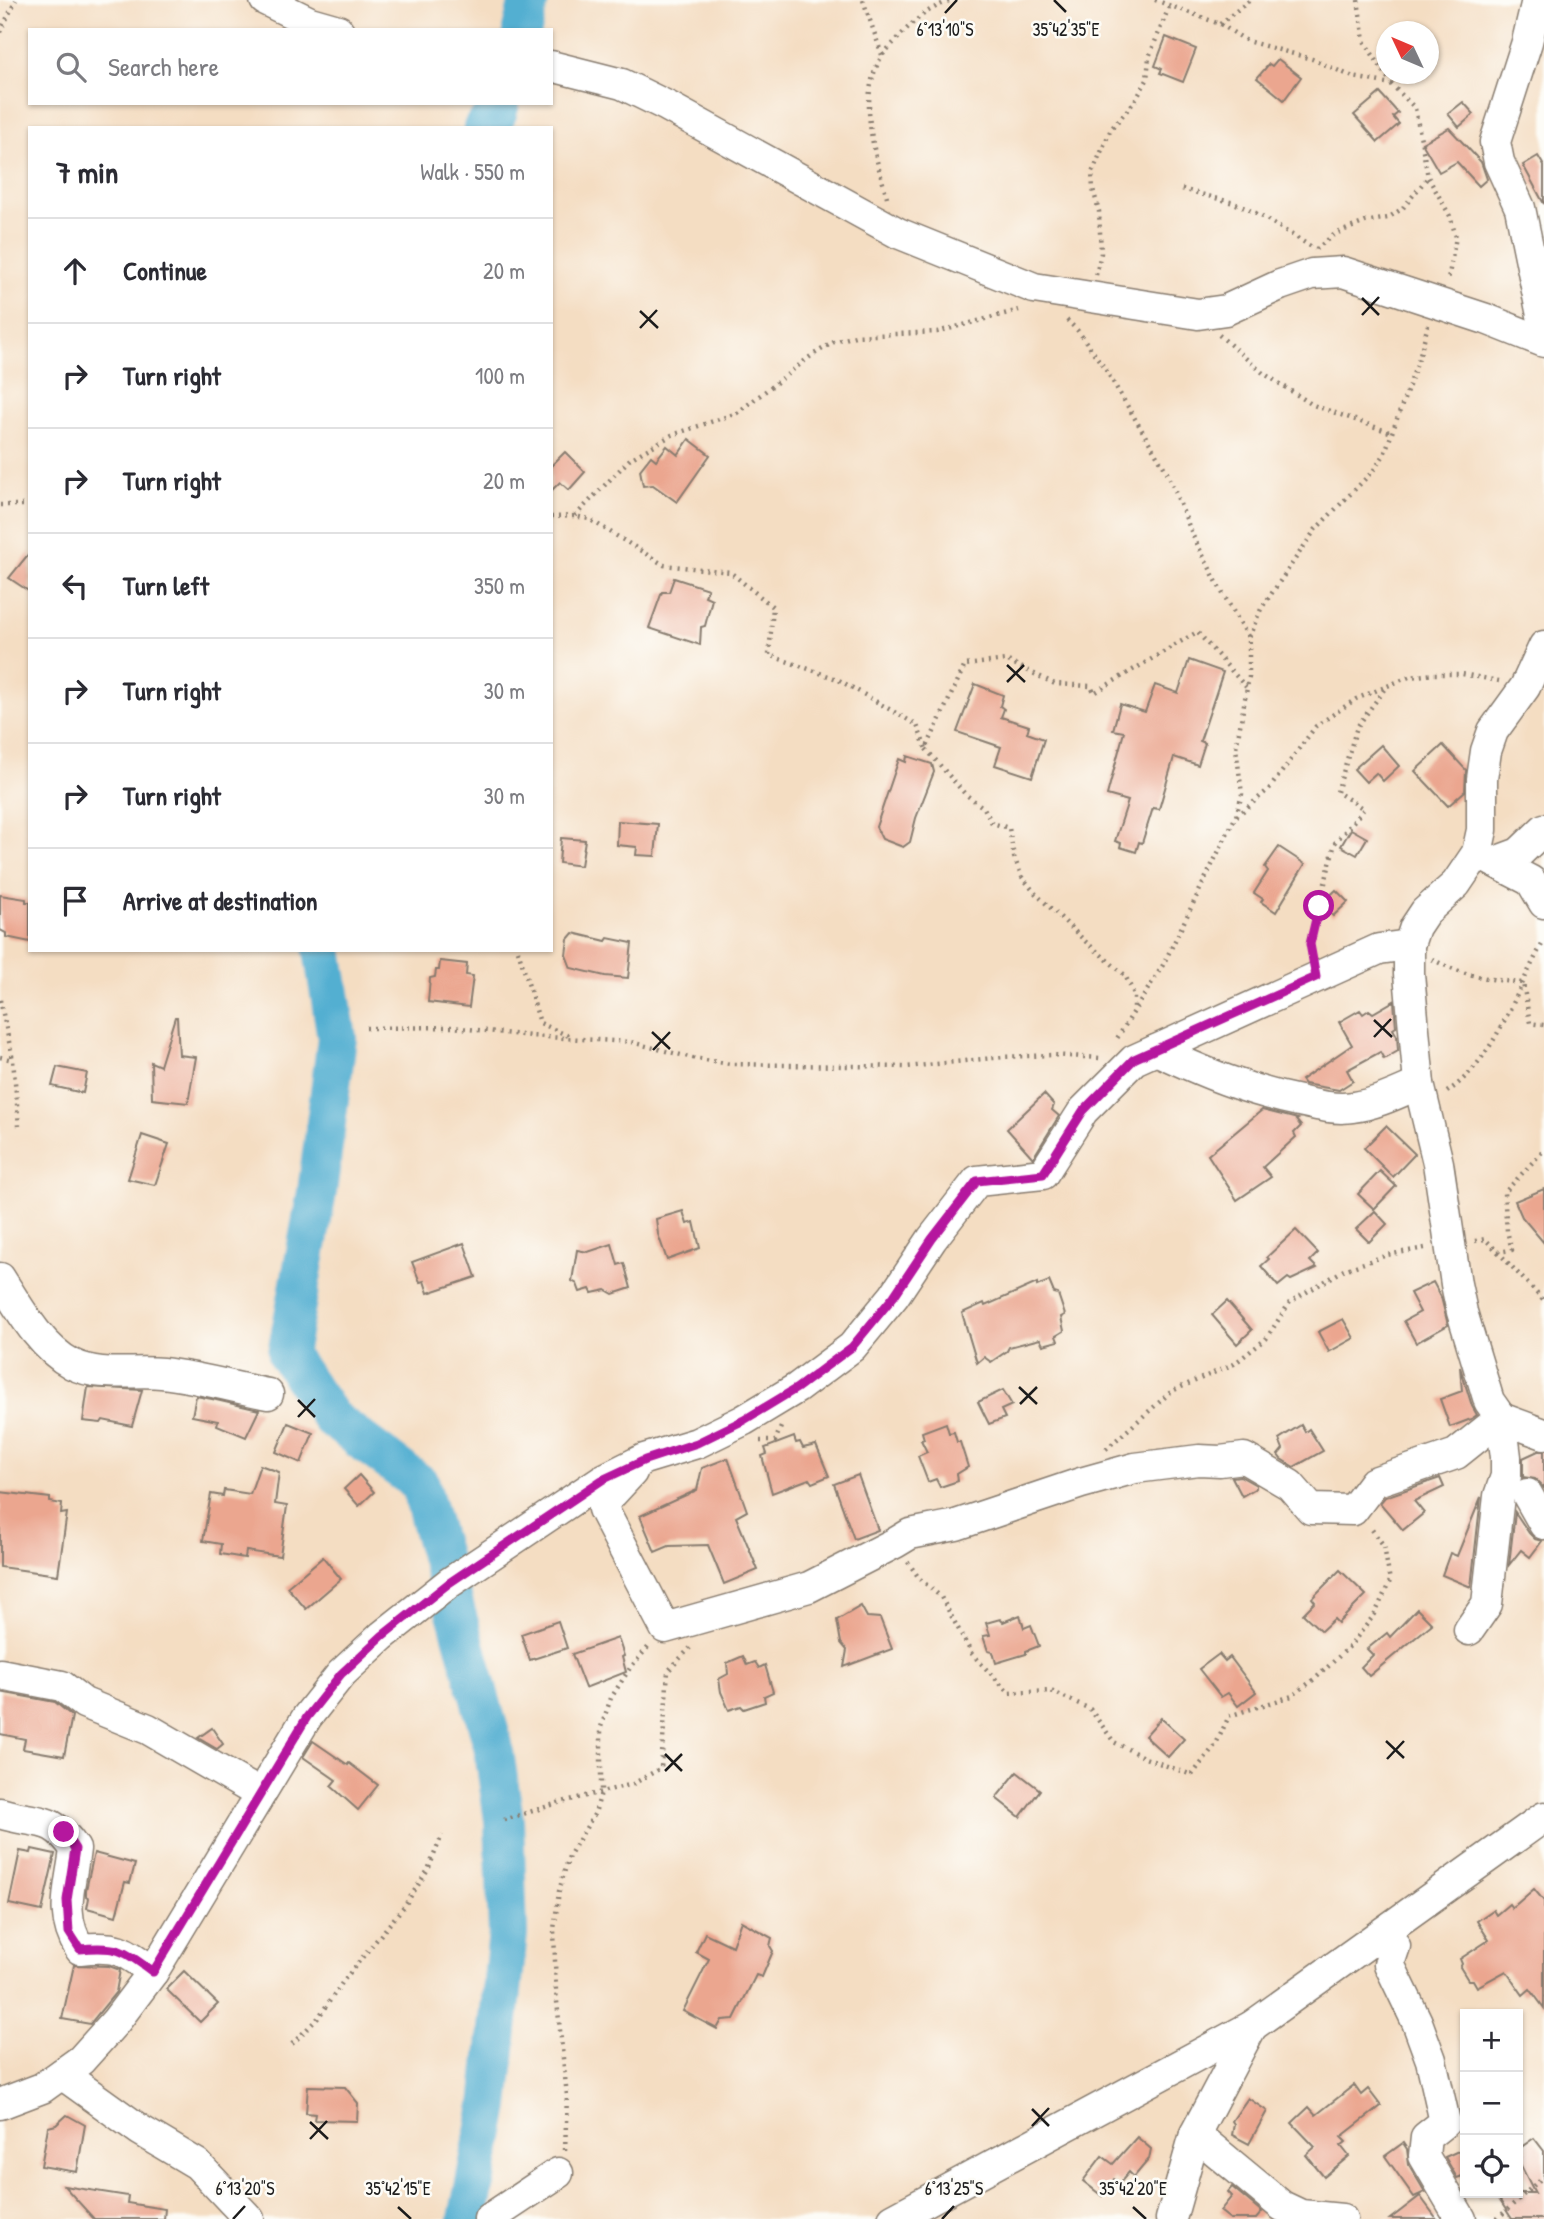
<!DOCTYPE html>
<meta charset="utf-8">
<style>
:root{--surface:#fff;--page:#f7f7f7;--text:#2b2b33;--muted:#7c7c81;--line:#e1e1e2}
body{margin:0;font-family:"Patrick Hand",sans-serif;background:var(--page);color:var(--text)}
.controls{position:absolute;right:21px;bottom:21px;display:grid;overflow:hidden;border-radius:0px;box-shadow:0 2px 5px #0004}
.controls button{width:63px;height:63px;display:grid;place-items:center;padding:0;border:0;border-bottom:2px solid var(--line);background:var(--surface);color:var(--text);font:35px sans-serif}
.compass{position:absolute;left:1376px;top:21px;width:63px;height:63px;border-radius:50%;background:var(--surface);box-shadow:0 2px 5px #0004;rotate:314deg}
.stop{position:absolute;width:21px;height:21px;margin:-16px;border:5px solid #b5179e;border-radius:50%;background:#fff}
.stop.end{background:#b5179e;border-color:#fff;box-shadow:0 2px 7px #0008}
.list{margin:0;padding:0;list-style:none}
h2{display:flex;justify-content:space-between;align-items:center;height:91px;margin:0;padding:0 28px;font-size:30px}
h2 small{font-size:23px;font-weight:400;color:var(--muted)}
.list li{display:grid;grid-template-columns:46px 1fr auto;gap:21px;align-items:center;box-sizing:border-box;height:105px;padding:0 28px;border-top:2px solid var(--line)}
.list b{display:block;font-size:26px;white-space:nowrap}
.list em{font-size:23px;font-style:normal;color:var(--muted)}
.icon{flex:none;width:38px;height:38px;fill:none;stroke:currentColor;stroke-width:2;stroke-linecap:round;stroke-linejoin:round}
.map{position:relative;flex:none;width:1544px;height:2219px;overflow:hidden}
.search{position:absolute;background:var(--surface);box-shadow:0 2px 5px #0004;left:28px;top:28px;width:525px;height:77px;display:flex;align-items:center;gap:18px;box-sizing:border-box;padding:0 24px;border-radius:0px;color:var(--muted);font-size:26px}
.panel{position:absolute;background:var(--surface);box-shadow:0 2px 5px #0004;left:28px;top:126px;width:525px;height:826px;border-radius:0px}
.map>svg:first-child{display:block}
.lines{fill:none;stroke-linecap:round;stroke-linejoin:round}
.river{stroke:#53afd1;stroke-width:40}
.building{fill:#eba68f}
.minor-casing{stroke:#887c6f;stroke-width:33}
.path{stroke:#887c6f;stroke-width:4.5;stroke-dasharray:2 5;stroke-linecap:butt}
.minor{stroke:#fff;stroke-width:30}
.route{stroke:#b5179e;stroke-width:9}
.ticks{fill:none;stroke:#1c1c1c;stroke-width:2.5}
.ticks-label{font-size:18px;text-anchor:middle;fill:#1c1c1c;stroke:#fdfcf7;stroke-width:5;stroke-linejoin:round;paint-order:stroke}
</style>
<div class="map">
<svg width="1544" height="2219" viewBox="0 0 1544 2219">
<rect width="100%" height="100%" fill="#fdfcf7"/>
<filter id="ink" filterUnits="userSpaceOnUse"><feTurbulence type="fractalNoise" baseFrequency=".0143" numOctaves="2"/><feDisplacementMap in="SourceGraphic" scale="14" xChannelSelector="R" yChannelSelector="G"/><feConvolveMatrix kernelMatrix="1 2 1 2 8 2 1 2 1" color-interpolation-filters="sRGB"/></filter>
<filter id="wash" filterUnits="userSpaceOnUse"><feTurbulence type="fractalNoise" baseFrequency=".00686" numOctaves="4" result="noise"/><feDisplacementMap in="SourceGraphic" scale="28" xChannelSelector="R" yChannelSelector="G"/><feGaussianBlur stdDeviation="1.57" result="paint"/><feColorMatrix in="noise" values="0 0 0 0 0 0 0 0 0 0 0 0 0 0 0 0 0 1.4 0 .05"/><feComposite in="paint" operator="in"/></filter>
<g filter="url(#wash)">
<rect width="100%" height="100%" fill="#f4ddc2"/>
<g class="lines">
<g class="river">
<polyline points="522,30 529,0"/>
<polyline points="483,128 497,113 500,103"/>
<polyline points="323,950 337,1038 317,1192 287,1354 331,1418 420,1484 493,1745 504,1820 508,1933 490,2106 468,2219"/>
</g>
</g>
<g id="blocks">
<g class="building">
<polygon points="1166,37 1196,49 1183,82 1160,73 1162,69 1155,66"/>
<polygon points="1278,59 1301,77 1284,100 1257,78 1269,64 1272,66"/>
<polygon points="1380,93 1398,113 1393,117 1399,124 1378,142 1354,115"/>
<polygon points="1463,102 1474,114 1459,127 1448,114"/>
<polygon points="1449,128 1481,162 1487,179 1479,186 1457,162 1439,172 1422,143"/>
<polygon points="1538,156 1544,166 1544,204 1523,165"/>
<polygon points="689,439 710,455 677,502 653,485 643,486 640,470 651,456 656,460 667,446 678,455"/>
<polygon points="565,452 585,472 569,490 560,482 551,491 551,466"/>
<polygon points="30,552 30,592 9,578"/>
<polygon points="674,578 708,589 705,596 712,599 705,626 701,627 700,645 649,628 662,592 669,592"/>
<polygon points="1189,660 1223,672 1200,741 1205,743 1198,765 1174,757 1159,809 1153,808 1142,843 1139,842 1136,852 1120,847 1121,843 1115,841 1128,801 1107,795 1124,732 1113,730 1120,704 1145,712 1155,685 1178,693"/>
<polygon points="975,684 1003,695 1000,706 1004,709 1001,717 1029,726 1027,733 1044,739 1032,777 995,765 1001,747 957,732"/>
<polygon points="1381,745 1399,766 1383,781 1376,773 1366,782 1354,769"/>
<polygon points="1443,745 1466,770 1465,791 1448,806 1415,771"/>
<polygon points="907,756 932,764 934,772 916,818 910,842 903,847 882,839 876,827 899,759 906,762"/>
<polygon points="618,821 658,824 655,856 636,855 637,847 617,845"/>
<polygon points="1351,829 1367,838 1357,855 1341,846"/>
<polygon points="561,838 585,840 581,866 559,863"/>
<polygon points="1279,847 1305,864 1276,912 1261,902 1263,899 1254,893 1268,871 1265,867"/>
<polygon points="1336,890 1348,902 1333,916 1321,904"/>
<polygon points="0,895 26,899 26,902 30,902 30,942 6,937 6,933 0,930"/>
<polygon points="573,933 606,941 608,938 632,943 628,978 605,976 571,968 566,955 568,939"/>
<polygon points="440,961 467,964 466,975 473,976 469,1007 428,1002 430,978 435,977 436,970 439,970"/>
<polygon points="1394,1001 1396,1027 1393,1029 1397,1036 1398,1051 1384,1059 1380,1052 1347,1070 1353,1081 1339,1090 1304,1084 1301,1080 1352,1045 1339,1022 1360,1010 1363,1014 1369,1010 1373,1013"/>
<polygon points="175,1017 177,1017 179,1055 196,1057 188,1103 152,1099 151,1062 160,1066"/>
<polygon points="57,1067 87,1073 83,1093 52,1086"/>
<polygon points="1044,1094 1054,1105 1052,1110 1059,1116 1033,1158 1007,1129"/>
<polygon points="1262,1110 1298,1119 1296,1120 1301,1126 1294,1133 1296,1137 1263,1167 1271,1177 1237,1200 1208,1155"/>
<polygon points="1386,1126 1415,1154 1393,1177 1364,1148"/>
<polygon points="142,1135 169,1144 155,1185 128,1179"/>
<polygon points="1380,1171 1396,1186 1374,1209 1358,1194"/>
<polygon points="1544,1189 1544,1243 1522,1217 1515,1201"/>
<polygon points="683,1211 687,1224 694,1222 700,1248 667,1260 658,1234 656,1219"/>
<polygon points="1375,1211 1387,1224 1369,1242 1356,1229"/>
<polygon points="1296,1230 1318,1253 1310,1261 1317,1268 1291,1280 1288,1278 1278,1286 1261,1266 1269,1259 1267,1257"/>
<polygon points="464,1243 476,1277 428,1293 424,1281 420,1282 412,1262"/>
<polygon points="612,1244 618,1265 624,1263 631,1288 613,1294 606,1290 592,1293 590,1289 580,1292 577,1284 572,1281 577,1250 588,1252"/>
<polygon points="1049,1281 1054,1293 1058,1294 1065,1315 1061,1317 1064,1331 1056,1336 1058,1341 1043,1345 1040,1339 1009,1347 1007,1351 991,1362 984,1357 977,1363 962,1313 984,1303 985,1306 1037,1283 1037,1286"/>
<polygon points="1433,1282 1441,1297 1448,1325 1416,1343 1404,1321 1420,1312 1410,1293"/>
<polygon points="1227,1301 1252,1330 1237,1344 1212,1315"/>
<polygon points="1343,1319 1354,1338 1329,1352 1318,1332"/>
<polygon points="1460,1367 1472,1406 1477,1415 1471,1419 1450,1427 1440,1399 1462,1391"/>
<polygon points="88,1387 142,1390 132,1426 103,1420 101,1423 83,1421"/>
<polygon points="1003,1390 1012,1405 1001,1410 1005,1418 989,1424 978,1402"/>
<polygon points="196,1396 212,1399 259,1410 246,1437 217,1425 218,1421 192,1416"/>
<polygon points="288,1423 313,1433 301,1463 276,1452"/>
<polygon points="946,1423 949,1433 954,1432 957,1442 960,1442 968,1467 957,1474 958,1481 940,1487 936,1479 928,1482 918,1456 927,1452 921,1440 924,1439 922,1432"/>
<polygon points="1301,1425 1305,1432 1309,1429 1323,1451 1294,1467 1281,1459 1278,1455 1283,1449 1279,1439"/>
<polygon points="794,1437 796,1443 800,1442 803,1448 816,1445 829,1476 812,1483 809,1479 772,1493 762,1456 767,1454 765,1448"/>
<polygon points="1538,1451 1544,1451 1544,1488 1535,1479 1523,1477 1523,1458"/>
<polygon points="728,1458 747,1511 736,1517 758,1570 724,1584 708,1545 669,1546 655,1552 640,1516 697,1490 702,1468"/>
<polygon points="260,1465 279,1472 275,1504 287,1506 280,1556 246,1551 245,1558 220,1554 221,1544 203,1541 211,1494 223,1496 224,1490 250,1494"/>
<polygon points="359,1475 374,1492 359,1506 344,1489"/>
<polygon points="858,1475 878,1530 854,1539 834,1484"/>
<polygon points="1240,1476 1256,1485 1256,1488 1242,1496 1232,1477"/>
<polygon points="1440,1478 1444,1487 1414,1501 1424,1513 1403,1530 1380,1503 1385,1497"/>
<polygon points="0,1492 50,1498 50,1502 62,1504 61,1514 67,1513 58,1575 0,1567"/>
<polygon points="1481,1497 1471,1587 1442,1575 1450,1553 1457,1556"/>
<polygon points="1515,1512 1529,1533 1535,1539 1542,1541 1530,1557 1521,1550 1509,1565"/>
<polygon points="323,1557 341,1579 306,1609 287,1587"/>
<polygon points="1340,1570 1366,1595 1338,1623 1334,1619 1321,1631 1303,1614 1315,1602 1312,1598"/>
<polygon points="861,1606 867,1617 880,1618 892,1649 844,1667 847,1650 841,1643 837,1620"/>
<polygon points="1417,1609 1432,1624 1369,1676 1361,1667 1373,1655 1367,1649 1387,1633 1390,1637"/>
<polygon points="1020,1615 1024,1628 1031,1625 1039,1646 1026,1651 1026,1654 996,1663 993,1652 988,1651 983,1636 990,1635 986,1623 1000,1619 1003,1622"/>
<polygon points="558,1621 567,1648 530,1660 521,1634"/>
<polygon points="618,1638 624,1656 622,1657 626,1672 585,1688 572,1654"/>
<polygon points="1219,1654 1225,1661 1230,1657 1256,1692 1238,1706 1228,1693 1221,1697 1199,1669"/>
<polygon points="743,1656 747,1665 755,1662 759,1668 765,1665 773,1692 764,1696 765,1702 744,1709 741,1706 729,1710 721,1692 719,1679 728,1674 727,1663"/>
<polygon points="0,1692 55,1702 72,1716 64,1756 23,1749 25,1739 0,1734"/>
<polygon points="1161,1718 1184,1739 1168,1757 1145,1736"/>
<polygon points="212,1728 223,1744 217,1749 198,1738"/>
<polygon points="313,1741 348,1765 349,1763 378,1785 358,1810 331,1786 336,1780 303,1757"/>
<polygon points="1017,1772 1040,1790 1020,1817 996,1798"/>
<polygon points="32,1849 55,1854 42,1911 9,1904 20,1851 31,1853"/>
<polygon points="94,1853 135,1864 130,1883 125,1882 116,1916 87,1908 89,1898 86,1896 86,1890"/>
<polygon points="1534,1889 1544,1901 1544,2008 1530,1989 1523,1995 1506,1971 1477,1987 1473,1980 1468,1980 1460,1967 1462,1964 1460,1959 1489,1940 1477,1921 1493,1910 1496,1915 1509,1904 1512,1908"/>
<polygon points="741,1921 772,1938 770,1946 773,1951 762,1977 756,1975 734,2019 722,2020 717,2029 683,2011 709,1959 696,1952 705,1933 732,1946"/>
<polygon points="74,1965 109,1966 120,1970 116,1992 90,2024 62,2019"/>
<polygon points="184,1971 218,2004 200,2022 166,1989"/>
<polygon points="1354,2085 1361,2095 1368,2089 1381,2106 1341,2137 1346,2142 1341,2146 1349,2156 1324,2177 1306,2155 1315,2147 1292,2123 1309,2107 1316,2115"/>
<polygon points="308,2086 345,2087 358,2103 357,2121 314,2120 315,2114 306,2113"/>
<polygon points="1248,2098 1267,2111 1249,2144 1232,2135 1234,2124 1232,2121"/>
<polygon points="67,2115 85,2125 77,2172 41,2166 48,2127 56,2125"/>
<polygon points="1137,2137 1151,2149 1149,2159 1134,2177 1129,2172 1120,2183 1114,2179 1102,2196 1083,2181 1102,2156 1113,2164"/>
<polygon points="1534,2138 1544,2151 1544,2219 1512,2219 1495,2193 1535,2193 1519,2162 1521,2154 1520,2148"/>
<polygon points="1403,2143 1407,2149 1409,2165 1425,2192 1414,2197 1385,2156"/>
<polygon points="1465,2148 1465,2175 1457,2178 1445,2157"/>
<polygon points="64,2186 128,2196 127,2203 165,2209 164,2219 94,2219"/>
<polygon points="1232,2187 1262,2212 1256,2219 1230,2219 1220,2211 1232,2196 1228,2192"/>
<polygon points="1420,2196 1437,2219 1390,2219"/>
</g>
</g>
</g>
<g filter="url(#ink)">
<use href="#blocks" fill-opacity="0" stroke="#887c6f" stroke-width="2"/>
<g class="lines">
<g class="minor-casing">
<g id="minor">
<polyline points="265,0 310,22 338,30"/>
<polyline points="1537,0 1527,42 1495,142 1499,162 1520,208 1544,325"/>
<polyline points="551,66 622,84 667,106 898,233 1034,288 1198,314 1226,310 1280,285 1312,274 1343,272 1486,319 1544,342"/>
<polyline points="1477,853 1531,881 1544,903"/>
<polyline points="1495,862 1519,853 1544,829"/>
<path d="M1156 1050C1205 1073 1246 1090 1299 1101 1316 1105 1335 1110 1353 1107 1376 1104 1398 1093 1419 1084"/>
<path d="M0 1278C19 1308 40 1347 72 1364 100 1378 133 1370 162 1373 198 1377 233 1387 268 1394"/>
<polyline points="632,1472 606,1500 603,1509 665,1628 809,1587 895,1543 910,1534 956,1525 1081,1483 1135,1468 1199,1460 1220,1461 1244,1458 1290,1485 1311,1509 1353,1510 1374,1482 1456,1454 1501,1418 1544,1434"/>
<polyline points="1527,1494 1544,1524"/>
<polyline points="1469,1630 1487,1604 1499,1496 1506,1476 1506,1457 1501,1418 1489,1401 1462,1312 1456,1284 1438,1163 1419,1084 1409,974 1409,945 1415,927 1425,912 1456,884 1477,853 1482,830 1482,779 1486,751 1493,731 1525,687 1544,646"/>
<polyline points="0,1674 62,1686 84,1703 148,1729 260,1794"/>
<path d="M0 1813C36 1825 51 1813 75 1849 71 1886 58 1914 80 1949 118 1945 123 1950 153 1972"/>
<polyline points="1395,1946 1389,1964 1417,2022 1431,2060 1445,2122 1426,2137 1424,2156 1461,2219"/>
<polyline points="62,2074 140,2130 197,2164 249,2219"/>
<polyline points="0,2104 42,2088 81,2060 116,2021 153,1972 307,1717 341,1674 382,1636 449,1583 602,1480 644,1459 697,1443 744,1420 797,1388 852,1347 894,1296 932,1239 977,1181 1043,1174 1083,1111 1134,1060 1379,949 1409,945"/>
<polyline points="1195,2134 1282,2206 1301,2215 1342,2219"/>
<polyline points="489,2219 558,2173"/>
<polyline points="893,2219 1252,2026 1544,1817"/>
<polyline points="1171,2219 1195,2134 1252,2026"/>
</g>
</g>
<g class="path">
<polyline points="863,0 882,55"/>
<polyline points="1155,0 1220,24 1247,41 1312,59 1353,77 1391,84 1415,108 1428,177 1450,216 1456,237 1448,280"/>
<polyline points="1358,0 1364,41 1391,83"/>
<polyline points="1220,24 1250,0"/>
<polyline points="0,32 16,0"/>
<polyline points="1182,189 1234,203 1258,214 1315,249"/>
<path d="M887 197C875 155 856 98 882 56 887 49 894 43 900 36 915 19 931 7 952 0"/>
<polyline points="1316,249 1335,234 1365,222 1388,218 1403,208 1428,177"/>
<polyline points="1096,275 1101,253 1099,211 1093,189 1092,173 1111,129 1135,101 1147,80 1149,57 1169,7"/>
<polyline points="1067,320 1078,331 1104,367 1167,472 1193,536 1223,594 1249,638 1249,677 1236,748 1242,794 1236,816 1163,965 1116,1040"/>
<polyline points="1219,335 1263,373 1313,405 1392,433"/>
<polyline points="0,505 30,505"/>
<polyline points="575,516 630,459 672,435 737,413 811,356 834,342 855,336 937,332 1019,310"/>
<polyline points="551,517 575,516 589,519 664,565 730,572 773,607 769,655 837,679 917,725 926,749 965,665 1006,660 1055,684 1091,686 1094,693 1197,632 1246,687"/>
<polyline points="1249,637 1261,609 1315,530 1373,471 1384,455 1419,358 1428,325"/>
<polyline points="926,749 965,794 984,808 992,823 1009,828 1014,857 1022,877 1036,894 1086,942 1125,975 1134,994 1134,1009"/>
<polyline points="1237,816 1269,789 1316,726 1356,699 1409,677 1434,674 1462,674 1499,681"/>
<polyline points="518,950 540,1023 571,1037"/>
<polyline points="1312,952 1310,944 1335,843 1364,809 1337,792 1357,727 1386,687"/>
<path d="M1432 959C1461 975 1491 980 1523 983L1530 1023 1544 1025"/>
<polyline points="0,1000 13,1060 19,1126"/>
<polyline points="366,1028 452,1027 530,1036 631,1042 693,1058 730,1064 907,1067 1003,1057 1052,1055 1101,1058"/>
<polyline points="0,1057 13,1060"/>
<path d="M1447 1092C1497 1058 1515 991 1544 941"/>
<polyline points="1475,1241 1485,1239 1498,1252 1512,1250 1507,1231 1504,1193 1544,1150"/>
<polyline points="1498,1252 1544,1301"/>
<polyline points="760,1441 775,1441 781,1427"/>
<polyline points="1106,1449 1172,1391 1234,1364 1266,1339 1290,1302 1344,1270 1387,1255 1425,1248"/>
<polyline points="908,1562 919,1578 941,1597 972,1654 1009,1693 1051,1691 1090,1709 1114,1742 1145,1758 1192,1775 1216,1744 1229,1716 1292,1696 1317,1677 1350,1646 1375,1614 1390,1581 1384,1546 1370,1527"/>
<polyline points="504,1820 558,1803 633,1784 661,1768 668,1671 690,1648"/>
<polyline points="292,2044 318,2018 344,1980 405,1905 428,1870 442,1835"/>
<polyline points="565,2150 567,2096 556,1992 554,1929 559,1891 569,1856 595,1813 601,1793 601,1727 611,1698 630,1668 650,1645"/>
<polyline points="1497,2219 1544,2176"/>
</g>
<use href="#minor" class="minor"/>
</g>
</g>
<g class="lines" filter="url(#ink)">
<path class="route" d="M64 1832 75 1849 67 1900 69 1932 80 1949C117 1945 123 1950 153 1972L307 1717 341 1674 382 1636 449 1583 602 1480 645 1460 697 1443 744 1420 797 1388 852 1347 894 1296 932 1239 977 1181 1043 1174 1083 1111 1134 1059 1316 977 1310 944 1319 906"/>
</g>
<path class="ticks" d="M1054 0 1066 12M945 13 957 0M1362 298 1379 315M640 311 658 328M1362 315 1379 297M640 328 657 310M1007 665 1025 682M1007 682 1024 665M1374 1020 1392 1037M652 1032 670 1049M1374 1037 1391 1019M653 1050 670 1032M1019 1387 1037 1404M298 1400 315 1417M1020 1404 1037 1387M298 1417 315 1399M1386 1741 1404 1758M665 1754 682 1771M1387 1759 1404 1741M665 1771 682 1754M1032 2109 1049 2126M310 2122 328 2139M1032 2126 1049 2108M310 2139 327 2121M398 2207 411 2219M1133 2207 1146 2219M233 2219 245 2206M942 2219 954 2206"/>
<g class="ticks-label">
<text x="1066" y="36">35°42'35"E</text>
<text x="945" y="36">6°13'10"S</text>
<text x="245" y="2195">6°13'20"S</text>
<text x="954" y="2195">6°13'25"S</text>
<text x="398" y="2195">35°42'15"E</text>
<text x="1133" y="2195">35°42'20"E</text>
</g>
</svg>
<div class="controls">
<button>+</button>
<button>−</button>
<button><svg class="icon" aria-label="locate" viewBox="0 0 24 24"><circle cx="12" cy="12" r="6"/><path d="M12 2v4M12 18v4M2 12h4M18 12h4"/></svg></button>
</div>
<svg class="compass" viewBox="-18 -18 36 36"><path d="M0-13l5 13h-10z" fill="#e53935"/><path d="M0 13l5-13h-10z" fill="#7c7c81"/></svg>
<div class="stop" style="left:1319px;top:906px"></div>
<div class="stop end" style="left:64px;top:1832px"></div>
<div class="search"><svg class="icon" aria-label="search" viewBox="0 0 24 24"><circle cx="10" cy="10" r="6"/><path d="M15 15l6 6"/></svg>Search here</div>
<section class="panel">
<h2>7 min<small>Walk · 550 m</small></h2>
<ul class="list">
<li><svg class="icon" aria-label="ahead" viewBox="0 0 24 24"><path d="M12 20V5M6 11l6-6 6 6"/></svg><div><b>Continue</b></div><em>20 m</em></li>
<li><svg class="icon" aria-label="right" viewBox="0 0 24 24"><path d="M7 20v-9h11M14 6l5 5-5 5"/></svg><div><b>Turn right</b></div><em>100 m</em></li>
<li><svg class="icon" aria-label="right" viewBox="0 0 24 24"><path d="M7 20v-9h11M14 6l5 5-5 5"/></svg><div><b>Turn right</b></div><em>20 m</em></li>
<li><svg class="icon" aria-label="left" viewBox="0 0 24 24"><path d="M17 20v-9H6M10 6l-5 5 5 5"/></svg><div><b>Turn left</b></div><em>350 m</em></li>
<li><svg class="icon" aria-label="right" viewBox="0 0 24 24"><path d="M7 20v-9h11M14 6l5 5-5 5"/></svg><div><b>Turn right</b></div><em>30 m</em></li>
<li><svg class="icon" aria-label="right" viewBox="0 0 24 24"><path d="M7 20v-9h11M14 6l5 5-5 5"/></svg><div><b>Turn right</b></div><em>30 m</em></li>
<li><svg class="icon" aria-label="arrive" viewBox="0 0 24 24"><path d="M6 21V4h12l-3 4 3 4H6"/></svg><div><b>Arrive at destination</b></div></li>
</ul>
</section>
</div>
